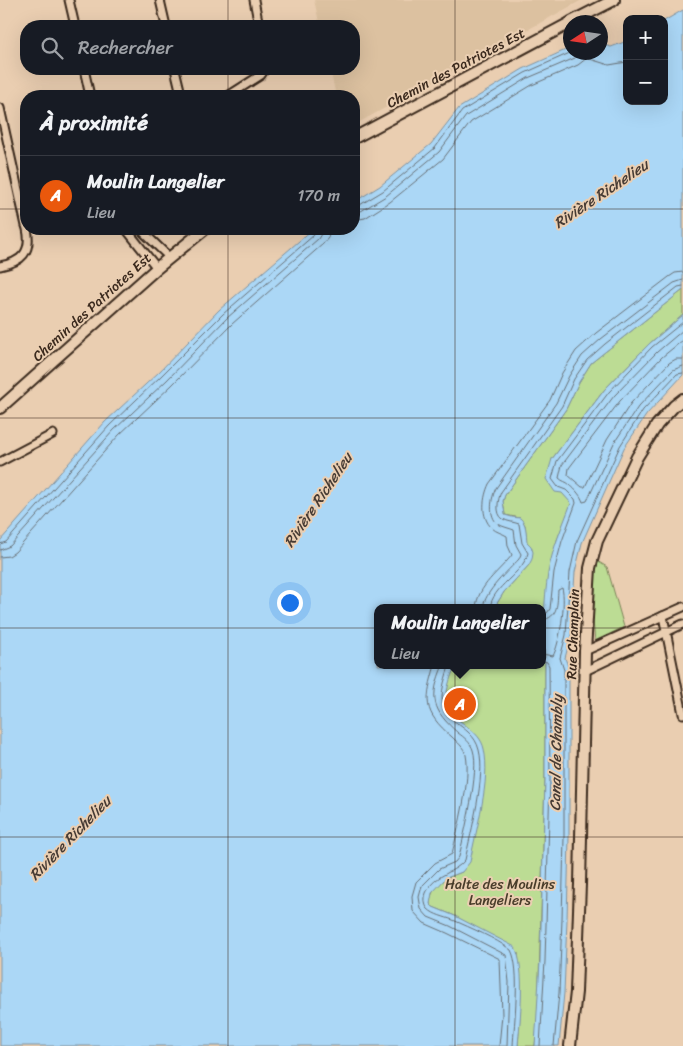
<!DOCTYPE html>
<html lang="fr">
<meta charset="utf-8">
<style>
:root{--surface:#171b24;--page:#20242c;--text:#f1f3f6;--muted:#9ea1a6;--line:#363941;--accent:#ea580c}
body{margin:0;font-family:Sriracha,sans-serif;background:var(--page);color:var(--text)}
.controls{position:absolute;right:15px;top:15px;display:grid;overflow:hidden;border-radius:10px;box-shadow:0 5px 20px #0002}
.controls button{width:45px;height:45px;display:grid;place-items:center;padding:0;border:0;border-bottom:1px solid var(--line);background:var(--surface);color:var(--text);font:25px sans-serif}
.compass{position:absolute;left:563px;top:15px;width:45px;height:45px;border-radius:50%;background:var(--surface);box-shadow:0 5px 20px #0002;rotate:258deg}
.you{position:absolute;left:289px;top:602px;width:18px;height:18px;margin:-12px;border:4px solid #fff;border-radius:50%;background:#1a73e8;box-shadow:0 0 0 8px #1a73e833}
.badge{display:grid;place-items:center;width:32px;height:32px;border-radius:50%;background:var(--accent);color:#fff;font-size:16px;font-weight:700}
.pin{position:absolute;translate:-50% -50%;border:2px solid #fff;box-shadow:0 1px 5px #0006}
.popup{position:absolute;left:374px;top:604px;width:172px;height:65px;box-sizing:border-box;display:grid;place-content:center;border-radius:10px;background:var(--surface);filter:drop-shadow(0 1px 4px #0005);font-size:16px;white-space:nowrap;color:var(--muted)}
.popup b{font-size:19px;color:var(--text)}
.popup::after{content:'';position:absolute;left:50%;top:100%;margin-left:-10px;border:10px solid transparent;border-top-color:var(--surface)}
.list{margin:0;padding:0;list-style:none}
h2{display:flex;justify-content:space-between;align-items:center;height:65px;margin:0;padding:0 20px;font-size:21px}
h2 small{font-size:16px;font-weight:400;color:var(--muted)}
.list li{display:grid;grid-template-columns:32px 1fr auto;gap:15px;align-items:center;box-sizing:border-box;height:80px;padding:0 20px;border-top:1px solid var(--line)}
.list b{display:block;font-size:19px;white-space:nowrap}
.list p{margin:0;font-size:16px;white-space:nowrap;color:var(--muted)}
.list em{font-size:16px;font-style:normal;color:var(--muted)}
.icon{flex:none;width:28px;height:28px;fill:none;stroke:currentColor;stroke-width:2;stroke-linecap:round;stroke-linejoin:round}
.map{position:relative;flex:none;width:683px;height:1046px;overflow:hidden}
.search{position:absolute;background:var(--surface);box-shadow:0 5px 20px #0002;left:20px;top:20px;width:340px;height:55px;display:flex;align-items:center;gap:12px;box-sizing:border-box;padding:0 18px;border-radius:20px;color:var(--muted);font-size:19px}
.panel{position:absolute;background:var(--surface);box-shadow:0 5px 20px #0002;left:20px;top:90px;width:340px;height:145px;border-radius:20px}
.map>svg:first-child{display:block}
.built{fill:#dcc1a0}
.green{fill:#bcdc94;stroke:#7c8359}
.water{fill:#abd7f6;stroke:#7e92a0}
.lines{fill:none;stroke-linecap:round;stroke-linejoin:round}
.shore{stroke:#686f74;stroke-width:1}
.street-casing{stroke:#3b2a1e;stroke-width:11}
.secondary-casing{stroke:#3b2a1e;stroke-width:14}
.street{stroke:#eaceb1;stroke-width:7}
.secondary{stroke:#eaceb1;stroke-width:10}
.grid{fill:none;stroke:#3b2a1e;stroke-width:1;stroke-opacity:0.55}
.labels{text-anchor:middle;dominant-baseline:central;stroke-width:4;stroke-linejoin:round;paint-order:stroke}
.street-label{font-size:14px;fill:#3b2a1e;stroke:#eaceb1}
.park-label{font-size:14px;fill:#483c2a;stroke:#eaceb1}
.water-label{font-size:15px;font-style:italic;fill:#463b34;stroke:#eaceb1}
</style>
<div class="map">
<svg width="683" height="1046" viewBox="0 0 683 1046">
<rect width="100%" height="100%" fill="#eaceb1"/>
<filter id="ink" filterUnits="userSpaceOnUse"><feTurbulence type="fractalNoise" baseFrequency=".02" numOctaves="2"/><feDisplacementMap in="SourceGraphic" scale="10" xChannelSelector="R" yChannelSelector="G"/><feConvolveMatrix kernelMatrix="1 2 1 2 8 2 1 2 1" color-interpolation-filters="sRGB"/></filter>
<g filter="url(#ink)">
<polygon class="built" points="314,0 582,0 354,125 354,96 336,96 330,69 354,69 354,26 320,26"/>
<g class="green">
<path d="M683 290V315L649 344 605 389 552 459 562 493 572 503 557 540 549 572 545 658 543 659V661H545V780L538 1014 535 1046H518L520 1016 518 953 455 916 433 907 430 904C430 886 447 877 462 872L458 717C454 713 449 709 447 705 443 694 451 674 456 665H542V608H494L504 592 529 565 525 525 520 518 505 515 503 501 505 495 566 409 579 382 591 363Z"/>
<polygon points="597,561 607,567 624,627 595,641 591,601"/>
</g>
<g class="water">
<path d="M683 10V290L591 363 579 382 566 409 505 495 503 501 505 515 512 517 520 518C527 524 526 533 527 542L531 546 533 552 532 559 529 565 504 592 494 608H378V665H456C452 672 450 679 448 687 447 693 444 700 447 706 455 723 480 729 484 749 491 781 476 829 470 862L462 872 446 878 432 893 430 904 433 907 455 916 515 947C526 968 520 1021 518 1046H0V541L105 422 159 372 219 310 313 229H354V202L380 186 431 144 459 108 523 69 570 48V52H600L601 44 611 47 627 41V101H664V21Z"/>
<path d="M683 315V375L647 414 624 448 582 543 575 572 571 635 565 658 569 669V837L567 920 564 993 559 1046H535L540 961 545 780V662L543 661V658H545C543 630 544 601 548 573 552 549 563 525 571 503L562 493 555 492 546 479 552 459 605 389 649 344Z"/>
</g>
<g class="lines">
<g class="shore">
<polyline points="354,206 358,206 383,191 435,148 462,111 525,73 572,52"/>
<polyline points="354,213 361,211 386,196 439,152 466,116 528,78 575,58 580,52"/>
<polyline points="354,220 365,218 390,202 443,159 471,122 532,85 578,65 587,58 609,65 627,62"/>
<path d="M683 330 657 352 614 396 562 465 559 478C563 482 566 481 570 485 576 490 581 496 583 502L587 501 614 443 638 407 673 370 683 366"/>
<polyline points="683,340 662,357 620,401 569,468 568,475 582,487 585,487 607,440 631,403 669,363 676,359 683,359"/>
<polyline points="0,544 6,542 109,426 162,375 223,314 314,235 316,229"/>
<polyline points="0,550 10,546 114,430 167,380 227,318 318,239 321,234 322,229"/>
<polyline points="0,557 9,556 15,552 119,435 172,385 232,324 323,244 328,238 330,229"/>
<path d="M476 608C477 586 500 571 512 555L508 546 507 536C502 533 496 532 492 528 480 517 483 497 489 484L550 400 562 373 576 351 596 333 669 277 675 273 683 272"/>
<path d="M483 608C484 592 508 571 519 559L521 554 516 545 514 530C509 528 503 527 498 524 488 516 491 498 496 488L556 403 569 376 582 356 601 339 674 283 683 280"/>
<path d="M490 608C492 586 523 574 528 553L522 543 519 524C514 522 508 522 503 519 495 514 498 499 501 492L562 406 574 379 587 360 605 344 678 287 683 286"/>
<polyline points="542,614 547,613 550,609 554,572 562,541 576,503 575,499 566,490 558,487 552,479 557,461 609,392 652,347 683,322"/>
<path d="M542 620C559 618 557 602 558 590L562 588C566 602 560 643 553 656L542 654"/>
<path d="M435 665C425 701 422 711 452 737 457 742 464 747 466 755 471 780 458 828 452 854L435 863 416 882 412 896 413 911 424 923 447 933 500 959 502 1015 499 1046"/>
<path d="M443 665C429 698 432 710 458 733 464 737 471 743 473 750 480 771 464 834 459 857L455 862 439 869 422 886 419 897 421 909 428 917 450 926 506 955 509 982 507 1046"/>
<path d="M450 665C447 671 446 677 444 683 433 726 472 720 479 750 486 776 471 832 465 860 455 873 435 874 427 891 424 896 424 905 428 909 434 915 445 917 453 920 471 928 495 938 511 950 521 969 514 1024 513 1046"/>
<polyline points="540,1046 545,961 550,780 549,666 547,662 542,660"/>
<polyline points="554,1046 559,993 562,919 564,837 564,670 560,658 566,635 570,572 577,541 620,446 643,410 677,374 683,373"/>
</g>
<g class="street-casing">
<g id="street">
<polyline points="69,0 75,26"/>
<polyline points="160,0 166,26"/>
<polyline points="254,0 259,26"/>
<polyline points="84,69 90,96"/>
<polyline points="175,69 181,94 184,96"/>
<polyline points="228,96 261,75 265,69"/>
<polyline points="0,108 26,226"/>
<polyline points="126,229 157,268"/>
<polyline points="140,229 169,257"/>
<path d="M0 266C22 262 32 252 27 229"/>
<polyline points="0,462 53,434"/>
<polyline points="663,616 683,714"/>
<polyline points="585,651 683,607"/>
<polyline points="585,671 683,624"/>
</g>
</g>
<g class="secondary-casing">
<g id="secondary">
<polyline points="571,22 614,0"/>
<polyline points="354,138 570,23"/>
<polyline points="0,408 157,268 205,229"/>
<polyline points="570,1046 576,992 580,884 585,651 590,568 597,541 637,457 657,425 674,406 683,399"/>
</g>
</g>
<use href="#street" class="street"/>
<use href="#secondary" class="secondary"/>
</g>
</g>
<path class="grid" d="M228 0V26M455 0V1046M228 69V96M0 209H26M354 209H683M228 229V1046M0 418H683M0 628H683M0 837H683"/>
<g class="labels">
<g class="street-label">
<text transform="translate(456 68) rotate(-28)">Chemin des Patriotes Est</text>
<text transform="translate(92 307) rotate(-42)">Chemin des Patriotes Est</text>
<text transform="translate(573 634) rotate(-88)">Rue Champlain</text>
</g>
<g class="park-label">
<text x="500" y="884">Halte des Moulins<tspan x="500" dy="16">Langeliers</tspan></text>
</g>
<g class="water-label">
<text transform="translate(601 194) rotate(-34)">Rivière Richelieu</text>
<text transform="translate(318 500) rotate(-56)">Rivière Richelieu</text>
<text transform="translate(556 753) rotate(-89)">Canal de Chambly</text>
<text transform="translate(70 838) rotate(-46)">Rivière Richelieu</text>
</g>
</g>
</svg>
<div class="controls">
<button>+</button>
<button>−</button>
</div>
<svg class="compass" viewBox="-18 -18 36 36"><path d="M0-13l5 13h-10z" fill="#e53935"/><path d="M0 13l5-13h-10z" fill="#9ea1a6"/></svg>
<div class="you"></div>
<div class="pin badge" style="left:460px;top:704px">A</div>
<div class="popup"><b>Moulin Langelier</b>Lieu</div>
<div class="search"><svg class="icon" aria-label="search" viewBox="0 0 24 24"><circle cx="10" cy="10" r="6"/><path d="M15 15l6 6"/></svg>Rechercher</div>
<section class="panel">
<h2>À proximité<small></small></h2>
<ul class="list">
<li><span class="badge">A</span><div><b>Moulin Langelier</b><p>Lieu</p></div><em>170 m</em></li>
</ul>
</section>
</div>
